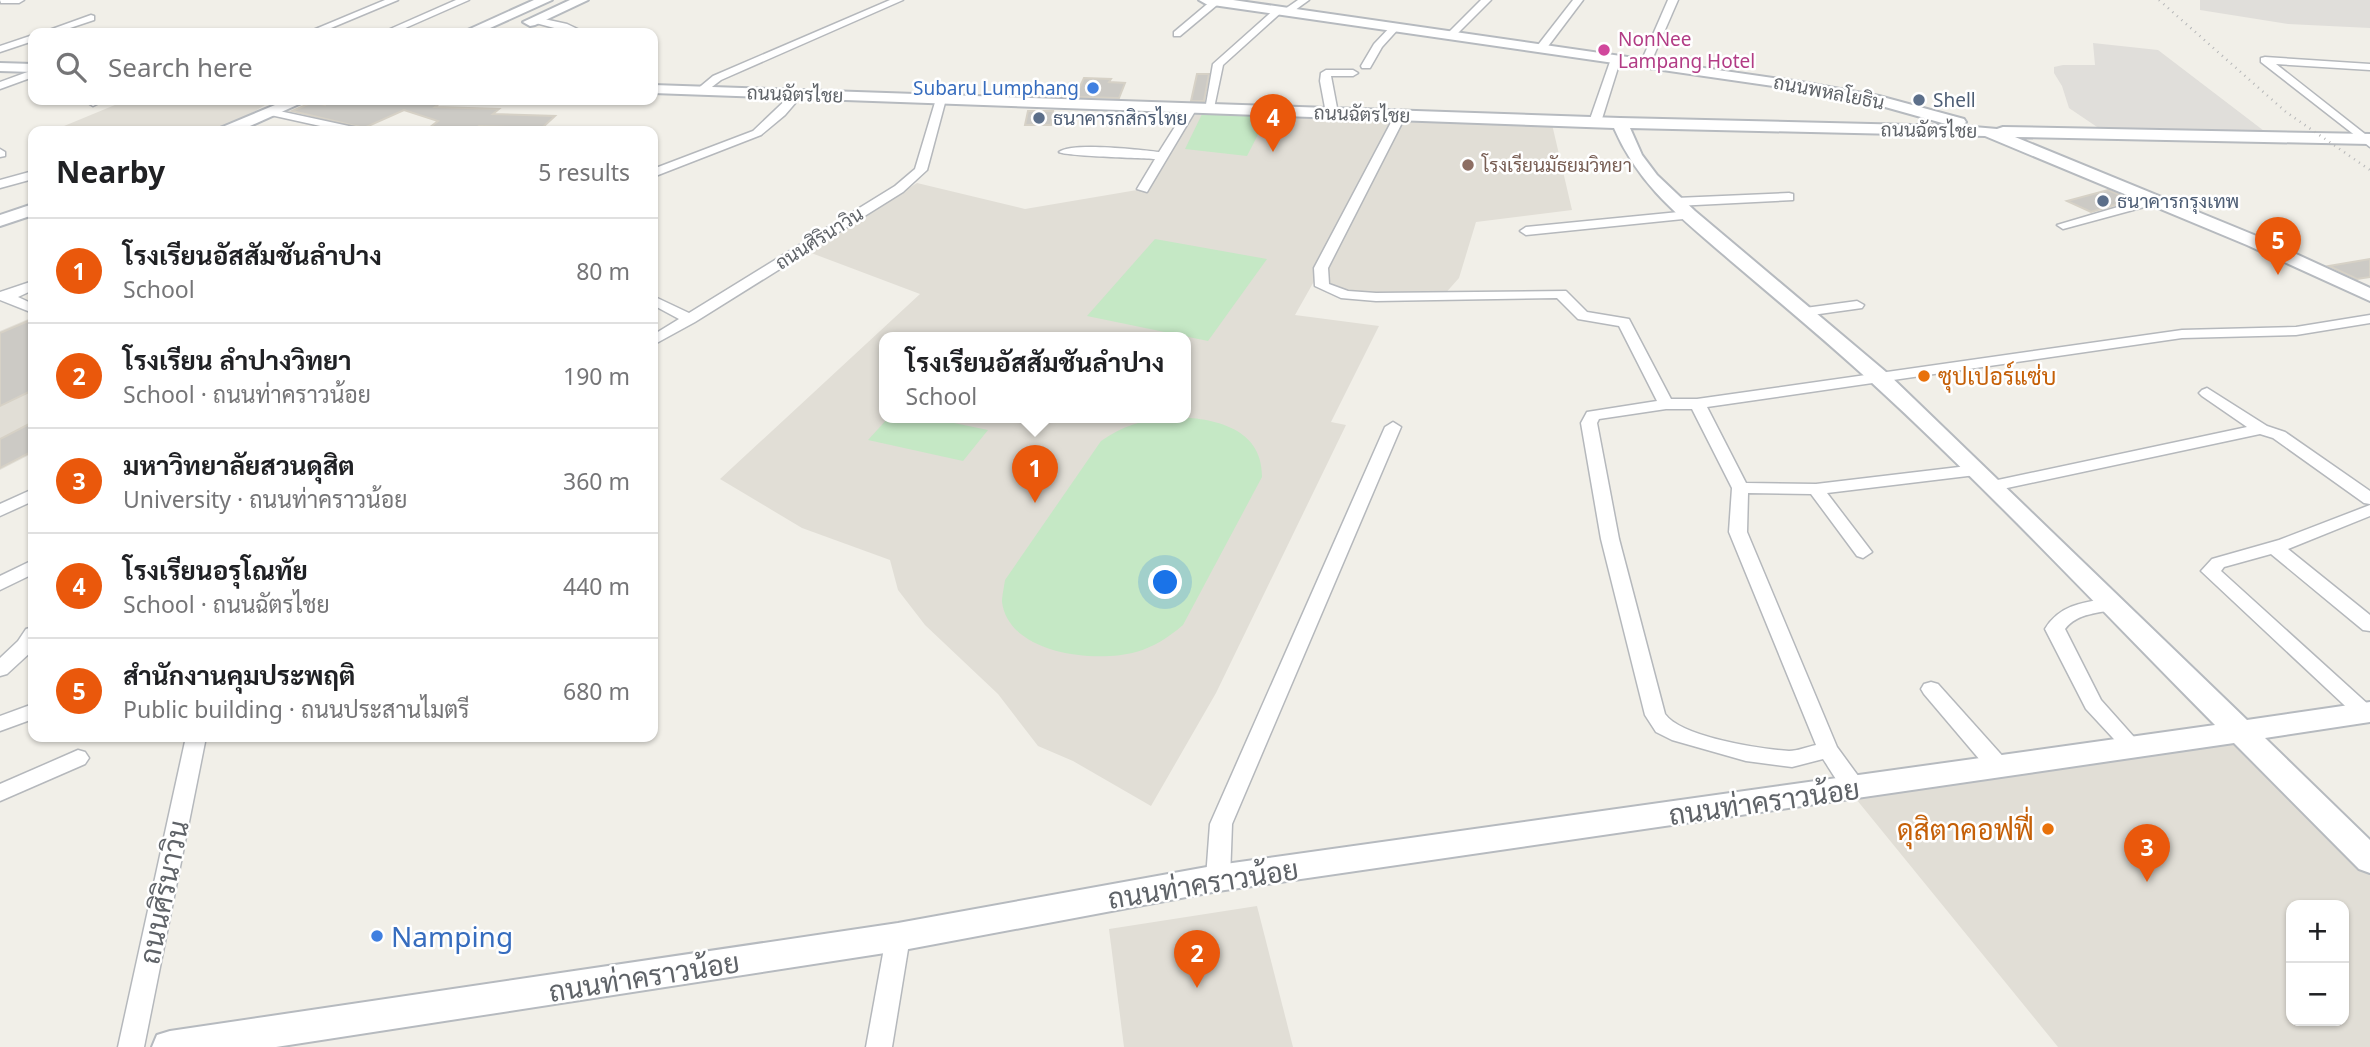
<!DOCTYPE html>
<meta charset="utf-8">
<style>
:root{--surface:#fff;--page:#f2f2f2;--text:#202124;--muted:#757577;--line:#e0e0e0;--accent:#ea580c}
body{margin:0;font-family:"Noto Sans",Sarabun,sans-serif;background:var(--page);color:var(--text)}
.controls{position:absolute;right:21px;bottom:21px;display:grid;overflow:hidden;border-radius:14px;box-shadow:0 2px 5px #0004}
.controls button{width:63px;height:63px;display:grid;place-items:center;padding:0;border:0;border-bottom:2px solid var(--line);background:var(--surface);color:var(--text);font:35px sans-serif}
.you{position:absolute;left:1166px;top:583px;width:24px;height:24px;margin:-18px;border:5px solid #fff;border-radius:50%;background:#1a73e8;box-shadow:0 0 0 10px #1a73e833}
.badge{display:grid;place-items:center;width:46px;height:46px;border-radius:50%;background:var(--accent);color:#fff;font-size:23px;font-weight:700}
.pin{position:absolute;translate:-50% -58px;filter:drop-shadow(0 2px 4px #0008)}
.pin::after{content:'';position:absolute;top:37px;width:24px;height:21px;background:inherit;clip-path:polygon(0 0,100% 0,50% 100%)}
.popup{position:absolute;left:879px;top:332px;width:312px;height:91px;box-sizing:border-box;display:grid;place-content:center;border-radius:14px;background:var(--surface);filter:drop-shadow(0 2px 5px #0005);font-size:23px;white-space:nowrap;color:var(--muted)}
.popup b{font-size:26px;color:var(--text)}
.popup::after{content:'';position:absolute;left:50%;top:100%;margin-left:-14px;border:14px solid transparent;border-top-color:var(--surface)}
.list{margin:0;padding:0;list-style:none}
h2{display:flex;justify-content:space-between;align-items:center;height:91px;margin:0;padding:0 28px;font-size:30px}
h2 small{font-size:23px;font-weight:400;color:var(--muted)}
.list li{display:grid;grid-template-columns:46px 1fr auto;gap:21px;align-items:center;box-sizing:border-box;height:105px;padding:0 28px;border-top:2px solid var(--line)}
.list b{display:block;font-size:26px;white-space:nowrap}
.list p{margin:0;font-size:23px;white-space:nowrap;color:var(--muted)}
.list em{font-size:23px;font-style:normal;color:var(--muted)}
.icon{flex:none;width:38px;height:38px;fill:none;stroke:currentColor;stroke-width:2;stroke-linecap:round;stroke-linejoin:round}
.map{position:relative;flex:none;width:2370px;height:1047px;overflow:hidden}
.search{position:absolute;background:var(--surface);box-shadow:0 2px 5px #0004;left:28px;top:28px;width:630px;height:77px;display:flex;align-items:center;gap:18px;box-sizing:border-box;padding:0 24px;border-radius:14px;color:var(--muted);font-size:26px}
.panel{position:absolute;background:var(--surface);box-shadow:0 2px 5px #0004;left:28px;top:126px;width:630px;height:616px;border-radius:14px}
.map>svg:first-child{display:block}
.industrial{fill:#e0deda}
.education{fill:#e1ded6;fill-rule:evenodd}
.green{fill:#c5e8c5}
.building{fill:#cccac5;stroke:#d6d1c6;stroke-width:2}
.lines{fill:none;stroke-linecap:round;stroke-linejoin:round}
.street-casing{stroke:#b5b8bc;stroke-width:3}
.secondary-casing{stroke:#b6babf;stroke-width:4}
.street{fill:#fff;fill-rule:evenodd}
.secondary{fill:#fff;fill-rule:evenodd}
.rail{stroke:#b6b7b8;stroke-width:2.5;stroke-dasharray:1 5;stroke-linecap:butt}
.hotel-dot{fill:#d1479c;stroke:#fff;stroke-width:2.5}
.shop-dot{fill:#3f7fe0;stroke:#fff;stroke-width:2.5}
.service-dot{fill:#5c6f8a;stroke:#fff;stroke-width:2.5}
.education-dot{fill:#8d6e63;stroke:#fff;stroke-width:2.5}
.food-dot{fill:#e8710a;stroke:#fff;stroke-width:2.5}
.labels{text-anchor:middle;dominant-baseline:central;stroke-width:5;stroke-linejoin:round;paint-order:stroke}
.far-hotel-label{font-size:19px;fill:#b23c85;stroke:#fff;text-anchor:start}
.far-shop-label{font-size:19px;fill:#366cbe;stroke:#fff;text-anchor:end}
.far-street-label{font-size:19px;fill:#5f6368;stroke:#fff}
.far-service-label{font-size:19px;fill:#4e5e75;stroke:#fff;text-anchor:start}
.far-education-label{font-size:19px;fill:#785e54;stroke:#fff;text-anchor:start}
.food-label{font-size:23px;fill:#c56008;stroke:#fff;text-anchor:start}
.near-street-label{font-size:28px;fill:#5f6368;stroke:#fff}
.near-food-label{font-size:28px;fill:#c56008;stroke:#fff;text-anchor:end}
.near-shop-label{font-size:28px;fill:#366cbe;stroke:#fff;text-anchor:start}
</style>
<div class="map">
<svg width="2370" height="1047" viewBox="0 0 2370 1047">
<rect width="100%" height="100%" fill="#f1efe8"/>
<g class="industrial">
<polygon points="2200,0 2370,0 2370,28 2288,24 2200,10"/>
<polygon points="2093,43 2158,50 2268,134 2103,131 2069,108 2062,86 2054,73 2054,67 2063,65 2095,65"/>
</g>
<g class="education">
<polygon points="127,100 273,100 234,124 215,131 52,131"/>
<path d="M1192 108 1551 120 1572 210 1476 222 1459 278 1443 296 1376 297 1322 286 1321 269 1295 315 1379 326 1331 422 1346 425 1216 693 1151 806 1073 761 1038 746 998 694 925 625 898 590 890 560 802 528 720 479 920 294 806 251 917 183 1025 209 1143 189ZM884 337H1186V417H884Z"/>
<polygon points="33,317 33,453 0,470 0,331"/>
<path d="M2239 730 2370 860V1047H2058L1852 794ZM2291 905H2344V1021H2291Z"/>
<polygon points="1257,906 1293,1047 1124,1047 1109,929"/>
</g>
<g class="green">
<polygon points="1202,114 1267,117 1247,156 1185,149"/>
<polygon points="1155,239 1267,259 1208,341 1087,316"/>
<polygon points="889,417 925,417 988,430 963,461 868,440"/>
<path d="M1169 417C1210 417 1263 426 1262 477L1183 625C1169 637 1154 647 1136 652 1097 663 1009 655 1002 602 1002 596 1004 587 1005 580L1101 441C1123 426 1142 420 1169 417Z"/>
</g>
<g class="building">
<polygon points="1197,74 1209,74 1204,101 1191,101"/>
<polygon points="1084,78 1111,79 1109,82 1125,83 1119,98 1075,97"/>
<polygon points="326,100 444,100 435,107 499,109 493,114 555,116 542,128 479,126 472,131 425,131 438,121 404,110 364,128 292,111 313,102 325,105"/>
<polygon points="1028,111 1053,111 1051,125 1025,125"/>
<polygon points="2108,190 2132,200 2091,212 2067,201"/>
<polygon points="2370,259 2370,277 2357,279 2329,266"/>
<polygon points="33,319 33,390 0,406 0,333"/>
<polygon points="33,422 33,451 0,468 0,439"/>
</g>
<g class="lines">
<g class="street-casing">
<g id="street">
<polygon points="0,0 24,0 19,3 1,3"/>
<polygon points="385,0 398,0 319,33 306,33"/>
<polygon points="456,0 469,0 394,33 381,33"/>
<polygon points="890,0 903,0 721,80 704,93 695,91 713,76"/>
<polygon points="1212,0 1223,0 1180,36 1174,36 1174,32"/>
<polygon points="1298,0 1309,0 1291,13 1285,13 1285,9"/>
<polygon points="1481,0 1491,0 1455,36 1449,36 1449,32"/>
<polygon points="1573,0 1583,0 1546,49 1538,49 1538,45"/>
<polygon points="1668,0 1678,0 1651,62 1642,64 1641,62"/>
<polygon points="1276,8 1284,10 1223,65 1214,108 1205,110 1213,64"/>
<polygon points="91,15 94,16 94,20 55,33 41,33"/>
<polygon points="535,17 567,24 586,33 573,33 532,22 530,20"/>
<polygon points="1393,24 1401,26 1382,47 1370,68 1362,68 1361,66 1374,44"/>
<polygon points="33,35 33,41 0,52 0,46"/>
<polygon points="1612,56 1621,58 1601,122 1591,124 1589,122"/>
<polygon points="2265,57 2370,64 2370,70 2276,64 2370,138 2370,147 2261,62 2261,58"/>
<polygon points="33,70 33,77 0,89 0,82"/>
<polygon points="1326,70 1353,70 1358,73 1353,76 1331,76 1338,113 1332,116 1326,113 1320,81 1321,73"/>
<polygon points="794,92 803,94 785,115 761,135 653,177 653,169 753,131"/>
<polygon points="941,96 946,99 927,170 903,192 695,322 653,345 653,335 679,319 653,305 653,296 689,313 895,186 915,169 936,99"/>
<polygon points="91,100 105,100 93,106 88,103"/>
<path d="M1188 106 1197 108 1147 192 1137 189 1155 159C1141 158 1064 156 1059 152 1073 142 1139 150 1159 152Z"/>
<polygon points="270,109 358,128 364,131 343,131 266,114 266,110"/>
<path d="M1396 113 1406 115 1328 268 1329 284 1348 291 1376 293 1566 291 1587 312 1629 319 1671 399H1697L2182 330 2296 327 2370 315V323L2296 335 2182 338 1707 407 1746 483 1816 484 1976 465 1984 470 1976 475 1827 493 1872 552 1863 558 1857 556 1811 494 1748 493 1747 532 1837 747 1867 788 1864 794C1844 800 1833 773 1823 759L1792 767 1746 761 1672 740 1656 732 1645 715 1601 539 1581 423 1587 412 1657 401 1619 326 1578 319 1557 298 1376 301 1341 298 1315 286 1314 268ZM1666 409H1692L1732 488 1729 532 1816 745C1807 747 1797 751 1789 751 1760 749 1681 737 1665 714L1619 539 1597 423 1599 419Z"/>
<polygon points="0,149 5,152 5,156 0,157"/>
<polygon points="33,171 33,179 0,188 0,180"/>
<polygon points="1789,193 1793,194 1793,200 1676,206 1670,202 1676,198"/>
<polygon points="2155,196 2159,197 2159,203 2063,229 2057,225"/>
<polygon points="1689,211 1695,215 1693,218 1526,235 1520,231 1526,227"/>
<polygon points="33,281 33,290 18,297 33,304 33,313 0,300 0,292"/>
<polygon points="1857,301 1864,305 1862,308 1805,316 1798,312 1805,308"/>
<polygon points="2207,388 2267,426 2285,432 2370,491 2370,504 2364,503 2273,438 2260,434 1993,491 1985,486 1993,481 2247,427 2202,396 2199,393 2202,390"/>
<polygon points="1393,422 1401,427 1232,824 1230,878 1226,885 1218,887 1210,885 1206,878 1210,824 1385,427"/>
<polygon points="33,489 33,501 0,516 0,504"/>
<polygon points="2370,505 2370,516 2288,549 2370,615 2370,631 2363,630 2271,554 2224,567 2221,571 2370,706 2370,719 2358,718 2201,571 2212,559 2279,540"/>
<polygon points="33,560 33,574 0,590 0,576"/>
<path d="M2112 598 2119 600 2121 604 2119 608C2099 614 2078 612 2065 629L2101 700 2142 746 2139 751 2132 754 2125 751 2086 709 2045 629C2060 604 2085 602 2112 598Z"/>
<polygon points="33,627 32,651 7,674 0,676 0,658 18,641 26,629"/>
<polygon points="1931,682 1938,684 2007,761 2010,767 2007,773 1999,775 1991,773 1924,694 1921,689 1924,684"/>
<polygon points="33,704 33,719 0,731 0,716"/>
<polygon points="186,737 206,737 144,1047 118,1047"/>
<polygon points="78,750 85,752 89,758 85,764 0,801 0,784"/>
<polygon points="898,927 906,930 910,937 892,1047 866,1047 886,937 890,930"/>
</g>
</g>
<g class="secondary-casing">
<g id="secondary">
<polygon points="534,0 552,0 479,33 461,33"/>
<polygon points="570,0 588,0 535,25 530,26 523,22"/>
<path d="M1199 0H1233L1801 82 1879 96 1964 119 1966 122 1962 126 1997 129 2003 127 2370 134V144L2015 137 2259 237 2370 288V301L2247 245 1985 136 1630 128 1642 155 1657 175 1695 211 1886 372 2247 720 2370 702V722L2265 738 2370 840V873L2359 869 2234 743 1218 891 898 951 276 1047H152L157 1035 170 1031 898 923 1218 865 2215 725C2101 610 1990 491 1871 382 1825 340 1778 301 1731 261 1683 219 1640 188 1614 128L653 93V85L1620 118 1953 126 1878 105 1801 90 1206 4Z"/>
<polygon points="0,63 33,64 33,72 0,71"/>
<polygon points="287,100 308,100 239,131 218,131 220,128"/>
<polygon points="33,204 33,215 0,226 0,215"/>
</g>
</g>
<use href="#street" class="street"/>
<use href="#secondary" class="secondary"/>
<polyline class="rail" points="2159,0 2286,112 2370,170"/>
</g>
<circle class="hotel-dot" cx="1604" cy="50" r="7"/>
<g class="shop-dot">
<circle cx="1093" cy="88" r="7"/>
<circle cx="377" cy="936" r="7"/>
</g>
<g class="service-dot">
<circle cx="1919" cy="100" r="7"/>
<circle cx="1039" cy="118" r="7"/>
<circle cx="2103" cy="201" r="7"/>
</g>
<circle class="education-dot" cx="1468" cy="165" r="7"/>
<g class="food-dot">
<circle cx="1924" cy="376" r="7"/>
<circle cx="2048" cy="829" r="7"/>
</g>
<g class="labels">
<g class="far-hotel-label">
<text x="1618" y="39">NonNee<tspan x="1618" dy="22">Lampang Hotel</tspan></text>
</g>
<g class="far-shop-label">
<text x="1079" y="88">Subaru Lumphang</text>
</g>
<g class="far-street-label">
<text transform="translate(1829 92) rotate(11)">ถนนพหลโยธิน</text>
<text transform="translate(795 94) rotate(2)">ถนนฉัตรไชย</text>
<text transform="translate(1362 114) rotate(2)">ถนนฉัตรไชย</text>
<text transform="translate(1929 130) rotate(1)">ถนนฉัตรไชย</text>
<text transform="translate(819 238) rotate(-32)">ถนนศิรินาวิน</text>
</g>
<g class="far-service-label">
<text x="1933" y="100">Shell</text>
<text x="1053" y="118">ธนาคารกสิกรไทย</text>
<text x="2117" y="201">ธนาคารกรุงเทพ</text>
</g>
<g class="far-education-label">
<text x="1482" y="165">โรงเรียนมัธยมวิทยา</text>
</g>
<g class="food-label">
<text x="1938" y="376">ซุปเปอร์แซ่บ</text>
</g>
<g class="near-street-label">
<text transform="translate(1764 801) rotate(-8)">ถนนท่าคราวน้อย</text>
<text transform="translate(1203 883) rotate(-9)">ถนนท่าคราวน้อย</text>
<text transform="translate(163 892) rotate(-78)">ถนนศิรินาวิน</text>
<text transform="translate(644 976) rotate(-9)">ถนนท่าคราวน้อย</text>
</g>
<g class="near-food-label">
<text x="2034" y="829">ดุสิตาคอฟฟี่</text>
</g>
<g class="near-shop-label">
<text x="391" y="936">Namping</text>
</g>
</g>
</svg>
<div class="controls">
<button>+</button>
<button>−</button>
</div>
<div class="you"></div>
<div class="pin badge" style="left:1035px;top:503px">1</div>
<div class="popup"><b>โรงเรียนอัสสัมชันลำปาง</b>School</div>
<div class="pin badge" style="left:1197px;top:988px">2</div>
<div class="pin badge" style="left:2147px;top:882px">3</div>
<div class="pin badge" style="left:1273px;top:152px">4</div>
<div class="pin badge" style="left:2278px;top:275px">5</div>
<div class="search"><svg class="icon" aria-label="search" viewBox="0 0 24 24"><circle cx="10" cy="10" r="6"/><path d="M15 15l6 6"/></svg>Search here</div>
<section class="panel">
<h2>Nearby<small>5 results</small></h2>
<ul class="list">
<li><span class="badge">1</span><div><b>โรงเรียนอัสสัมชันลำปาง</b><p>School</p></div><em>80 m</em></li>
<li><span class="badge">2</span><div><b>โรงเรียน ลำปางวิทยา</b><p>School · ถนนท่าคราวน้อย</p></div><em>190 m</em></li>
<li><span class="badge">3</span><div><b>มหาวิทยาลัยสวนดุสิต</b><p>University · ถนนท่าคราวน้อย</p></div><em>360 m</em></li>
<li><span class="badge">4</span><div><b>โรงเรียนอรุโณทัย</b><p>School · ถนนฉัตรไชย</p></div><em>440 m</em></li>
<li><span class="badge">5</span><div><b>สำนักงานคุมประพฤติ</b><p>Public building · ถนนประสานไมตรี</p></div><em>680 m</em></li>
</ul>
</section>
</div>
